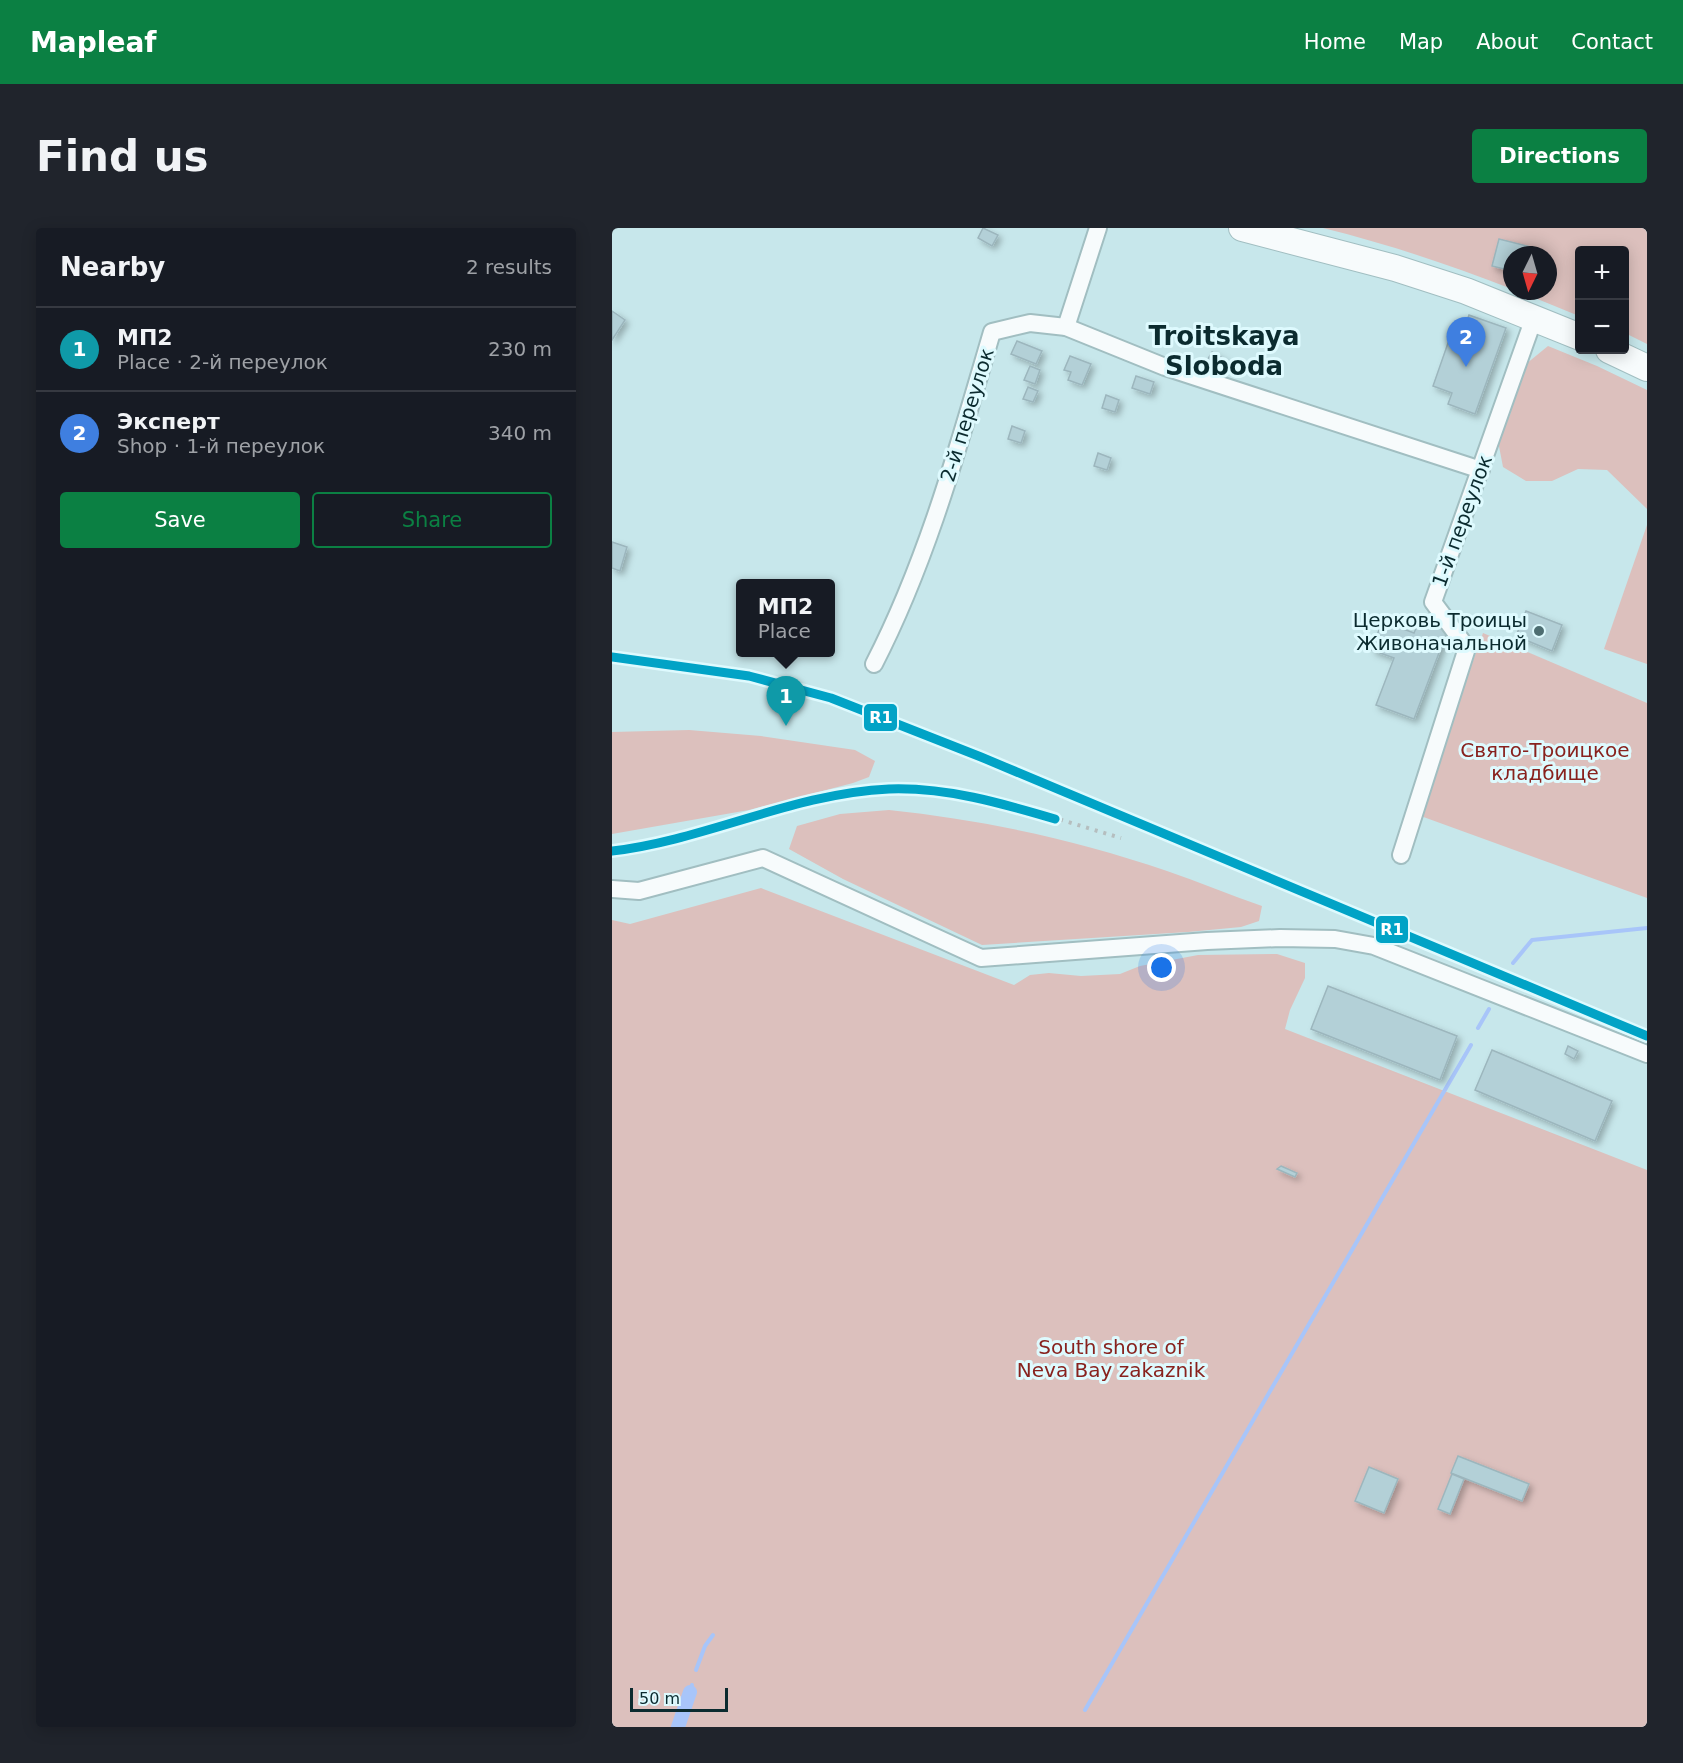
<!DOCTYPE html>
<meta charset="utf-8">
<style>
:root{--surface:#171b24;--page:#20242c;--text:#f1f3f6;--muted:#9ea1a6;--line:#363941;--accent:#0b8043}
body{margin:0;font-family:"DejaVu Sans",sans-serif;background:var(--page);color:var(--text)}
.controls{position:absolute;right:18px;top:18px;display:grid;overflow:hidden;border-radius:6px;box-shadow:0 3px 15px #0003}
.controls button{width:54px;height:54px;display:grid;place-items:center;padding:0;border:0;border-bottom:2px solid var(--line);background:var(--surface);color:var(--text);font:30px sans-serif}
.compass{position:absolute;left:891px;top:18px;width:54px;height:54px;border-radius:50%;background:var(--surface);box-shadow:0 3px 15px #0003;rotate:185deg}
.scale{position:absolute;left:18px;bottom:15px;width:98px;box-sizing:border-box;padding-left:6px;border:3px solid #0b2b2f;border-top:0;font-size:16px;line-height:21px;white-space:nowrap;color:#0b2b2f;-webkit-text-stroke:4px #defafe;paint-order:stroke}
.you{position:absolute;left:550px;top:740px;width:21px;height:21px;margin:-15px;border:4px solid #fff;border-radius:50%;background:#1a73e8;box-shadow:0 0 0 9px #1a73e833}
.badge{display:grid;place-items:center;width:39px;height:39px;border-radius:50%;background:var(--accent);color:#fff;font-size:20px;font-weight:700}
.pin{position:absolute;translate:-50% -50px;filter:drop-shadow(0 2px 3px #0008)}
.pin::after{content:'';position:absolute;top:32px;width:21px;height:18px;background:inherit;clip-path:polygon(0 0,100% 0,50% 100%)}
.popup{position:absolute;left:124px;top:351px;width:99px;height:78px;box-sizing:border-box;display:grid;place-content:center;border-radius:6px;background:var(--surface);filter:drop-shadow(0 2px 4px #0005);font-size:20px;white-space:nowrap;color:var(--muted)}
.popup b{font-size:22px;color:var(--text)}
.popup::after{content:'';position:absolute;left:50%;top:100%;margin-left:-12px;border:12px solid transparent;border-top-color:var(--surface)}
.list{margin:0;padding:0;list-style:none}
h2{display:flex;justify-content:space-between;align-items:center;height:78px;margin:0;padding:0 24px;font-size:26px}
h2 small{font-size:20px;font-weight:400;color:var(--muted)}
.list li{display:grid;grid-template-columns:39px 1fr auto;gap:18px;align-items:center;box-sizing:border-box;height:84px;padding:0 24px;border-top:2px solid var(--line)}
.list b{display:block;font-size:22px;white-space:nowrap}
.list p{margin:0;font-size:20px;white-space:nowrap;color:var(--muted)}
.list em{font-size:20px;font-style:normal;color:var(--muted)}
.actions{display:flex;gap:12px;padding:18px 24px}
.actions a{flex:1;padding:14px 0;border:2px solid var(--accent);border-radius:6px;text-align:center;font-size:21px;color:var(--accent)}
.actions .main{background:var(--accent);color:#fff}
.map{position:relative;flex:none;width:1035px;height:1499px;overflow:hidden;border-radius:6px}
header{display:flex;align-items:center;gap:36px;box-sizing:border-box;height:84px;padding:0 30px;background:var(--accent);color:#fff}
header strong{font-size:28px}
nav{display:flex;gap:33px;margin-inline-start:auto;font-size:21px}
.intro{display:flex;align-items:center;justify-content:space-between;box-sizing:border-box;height:144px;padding:0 36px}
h1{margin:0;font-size:42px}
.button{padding:15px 27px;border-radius:6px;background:var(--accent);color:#fff;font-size:21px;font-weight:700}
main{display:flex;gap:36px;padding:0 36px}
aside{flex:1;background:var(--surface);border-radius:6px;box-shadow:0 3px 15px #0003}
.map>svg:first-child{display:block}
.green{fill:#dcc0bd}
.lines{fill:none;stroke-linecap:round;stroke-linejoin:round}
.stream{stroke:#a8c5f9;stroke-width:4}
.canal{stroke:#a8c5f9;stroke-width:14}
.building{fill:#b3d0d7;stroke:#9cb6bd;stroke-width:1.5;filter:url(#shadow)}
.street-casing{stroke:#a1bec1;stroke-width:20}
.primary-casing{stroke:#a1bec1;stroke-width:28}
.street{stroke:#f7fbfc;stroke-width:16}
.primary{stroke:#f7fbfc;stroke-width:26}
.rail{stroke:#b5bebf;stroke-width:4;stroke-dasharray:3 6;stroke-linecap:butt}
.rail-1-casing{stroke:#defafe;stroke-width:14}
.rail-1{stroke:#01a3c6;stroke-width:9}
.poi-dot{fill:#4d6d71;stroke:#defafe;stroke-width:2}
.labels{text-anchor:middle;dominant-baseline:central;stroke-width:6;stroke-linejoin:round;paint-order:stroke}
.street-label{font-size:20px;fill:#0b2b2f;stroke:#defafe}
.poi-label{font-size:20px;fill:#0b2b2f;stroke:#defafe;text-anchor:end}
.park-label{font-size:20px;fill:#88221e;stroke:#defafe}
.district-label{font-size:26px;font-weight:bold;fill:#0b2b2f;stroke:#defafe}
.line-badge{stroke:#defafe;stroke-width:2}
.badge-label{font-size:16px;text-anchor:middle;font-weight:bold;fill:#fff}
</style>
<header>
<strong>Mapleaf</strong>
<nav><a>Home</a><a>Map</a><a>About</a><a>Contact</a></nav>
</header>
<div class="intro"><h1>Find us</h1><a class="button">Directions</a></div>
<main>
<aside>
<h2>Nearby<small>2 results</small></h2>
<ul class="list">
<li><span class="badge" style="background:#0f9aa8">1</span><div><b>МП2</b><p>Place · 2-й переулок</p></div><em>230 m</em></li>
<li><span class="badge" style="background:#3f7fe0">2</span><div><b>Эксперт</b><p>Shop · 1-й переулок</p></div><em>340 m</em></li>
</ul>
<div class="actions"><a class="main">Save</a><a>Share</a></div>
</aside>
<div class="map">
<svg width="1035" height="1499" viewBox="0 0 1035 1499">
<defs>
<filter id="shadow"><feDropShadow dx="3.5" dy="3.5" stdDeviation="3" flood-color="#0004"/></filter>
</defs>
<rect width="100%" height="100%" fill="#c7e7eb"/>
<g class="green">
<path d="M711 0H1035V116L1013 105 1012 22H968L967 88 906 63H936V27H900V61C838 37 776 16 711 0Z"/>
<polygon points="936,118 985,138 1035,162 1035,281 995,242 966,241 940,253 914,253 891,239 886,213 898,187 904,162 914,136"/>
<polygon points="1035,297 1035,436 992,421"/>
<polygon points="871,405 1035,475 1035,670 806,587"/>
<polygon points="77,502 149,508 243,522 263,533 257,549 241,555 137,582 0,606 0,504"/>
<path d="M277 582C372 592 465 612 555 643 587 654 618 667 650 678L647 693 629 699 576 704 370 717 231 651 177 621 185 598 228 586Z"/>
<polygon points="149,660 402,757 418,747 437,745 469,748 508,746 528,738 586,727 665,726 693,735 693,750 678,782 673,801 1035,942 1035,1499 0,1499 0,692 18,696"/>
</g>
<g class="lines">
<g class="stream">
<polyline points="901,735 920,712 1035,700"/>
<polyline points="866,800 877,781"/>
<polyline points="84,1442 93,1418 101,1407"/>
<polyline points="78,1464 80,1457"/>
<polyline points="473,1482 859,817"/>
</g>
<polyline class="canal" points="66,1499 78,1464"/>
</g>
<g class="building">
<polygon points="371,0 386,7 380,18 366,10"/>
<polygon points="887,11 927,21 925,27 900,27 900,43 880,38"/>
<polygon points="0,83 13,92 0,112"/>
<polygon points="857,87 894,100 863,186 836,176 840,165 821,158 836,115 846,119"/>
<polygon points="405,113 430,123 424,136 399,126"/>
<polygon points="600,124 614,132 608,144 593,136"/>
<polygon points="458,128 479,136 470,157 456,152 459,144 452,142"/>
<polygon points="418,138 428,142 423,156 412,152"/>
<polygon points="524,148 542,154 538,166 520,160"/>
<polygon points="416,159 426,163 421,174 411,171"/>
<polygon points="494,167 507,172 503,184 490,180"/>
<polygon points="400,198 413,203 409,215 396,211"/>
<polygon points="486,225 499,230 495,242 482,238"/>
<polygon points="0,314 15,319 8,343 0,340"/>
<polygon points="914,383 950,397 940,423 904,408"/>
<polygon points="808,391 836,401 802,491 764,477 782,430 760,422 770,393 802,405"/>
<polygon points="716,758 845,808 828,852 699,801"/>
<polygon points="956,818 966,823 962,831 953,826"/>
<polygon points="880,822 1000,873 983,913 863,862"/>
<polygon points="669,938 685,945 683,949 665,941"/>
<polygon points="846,1228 917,1256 910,1273 839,1245"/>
<polygon points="757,1239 786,1251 772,1285 743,1273"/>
<polygon points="840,1246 852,1251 838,1286 826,1281"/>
</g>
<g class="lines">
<g class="street-casing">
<g id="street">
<polyline points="454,99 486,0"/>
<path d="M262 436C316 331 347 216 380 104L418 95 454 99 553 139 869 242"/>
<polyline points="789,627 855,420 821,374 922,90"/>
<polyline points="0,661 27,663 151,630 369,730 595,713 668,710 723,711 762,718 1035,826"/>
</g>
</g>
<g class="primary-casing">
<g id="primary">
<polyline points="630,0 783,40 854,63 968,109"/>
<polyline points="997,122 1035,140"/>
</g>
</g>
<use href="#street" class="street"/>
<use href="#primary" class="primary"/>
<path class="rail" d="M0 623C94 612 182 565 277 561 356 559 434 588 509 610"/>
<g class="rail-1-casing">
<g id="rail-1">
<polyline points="0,429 137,448 219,470 369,529 1035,808"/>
<path d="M0 623C94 612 182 565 277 561 334 559 389 575 443 591"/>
</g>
</g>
<use href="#rail-1" class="rail-1"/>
</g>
<circle class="poi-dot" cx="927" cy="403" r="6"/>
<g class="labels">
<g class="street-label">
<text transform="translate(355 187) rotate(-73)">2-й переулок</text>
<text transform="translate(850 293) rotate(-70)">1-й переулок</text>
</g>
<g class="poi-label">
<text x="915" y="392">Церковь Троицы<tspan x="915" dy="23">Живоначальной</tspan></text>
</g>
<g class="park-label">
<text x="933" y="522">Свято-Троицкое<tspan x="933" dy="23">кладбище</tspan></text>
<text x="499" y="1119">South shore of<tspan x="499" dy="23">Neva Bay zakaznik</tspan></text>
</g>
<g class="district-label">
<text x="612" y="108">Troitskaya<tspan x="612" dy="30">Sloboda</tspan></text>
</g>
</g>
<g class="line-badge">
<rect x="251" y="475" width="35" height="29" rx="6" fill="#01a3c6"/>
<rect x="763" y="687" width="34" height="29" rx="6" fill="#01a3c6"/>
</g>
<g class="badge-label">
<text x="269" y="495">R1</text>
<text x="780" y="707">R1</text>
</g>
</svg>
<div class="controls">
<button>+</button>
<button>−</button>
</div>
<svg class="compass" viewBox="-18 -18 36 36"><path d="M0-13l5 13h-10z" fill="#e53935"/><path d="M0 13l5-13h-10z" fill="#9ea1a6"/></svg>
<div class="scale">50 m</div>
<div class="you"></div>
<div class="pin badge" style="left:174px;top:498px;background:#0f9aa8">1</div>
<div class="popup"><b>МП2</b>Place</div>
<div class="pin badge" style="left:854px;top:139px;background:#3f7fe0">2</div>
</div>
</main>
